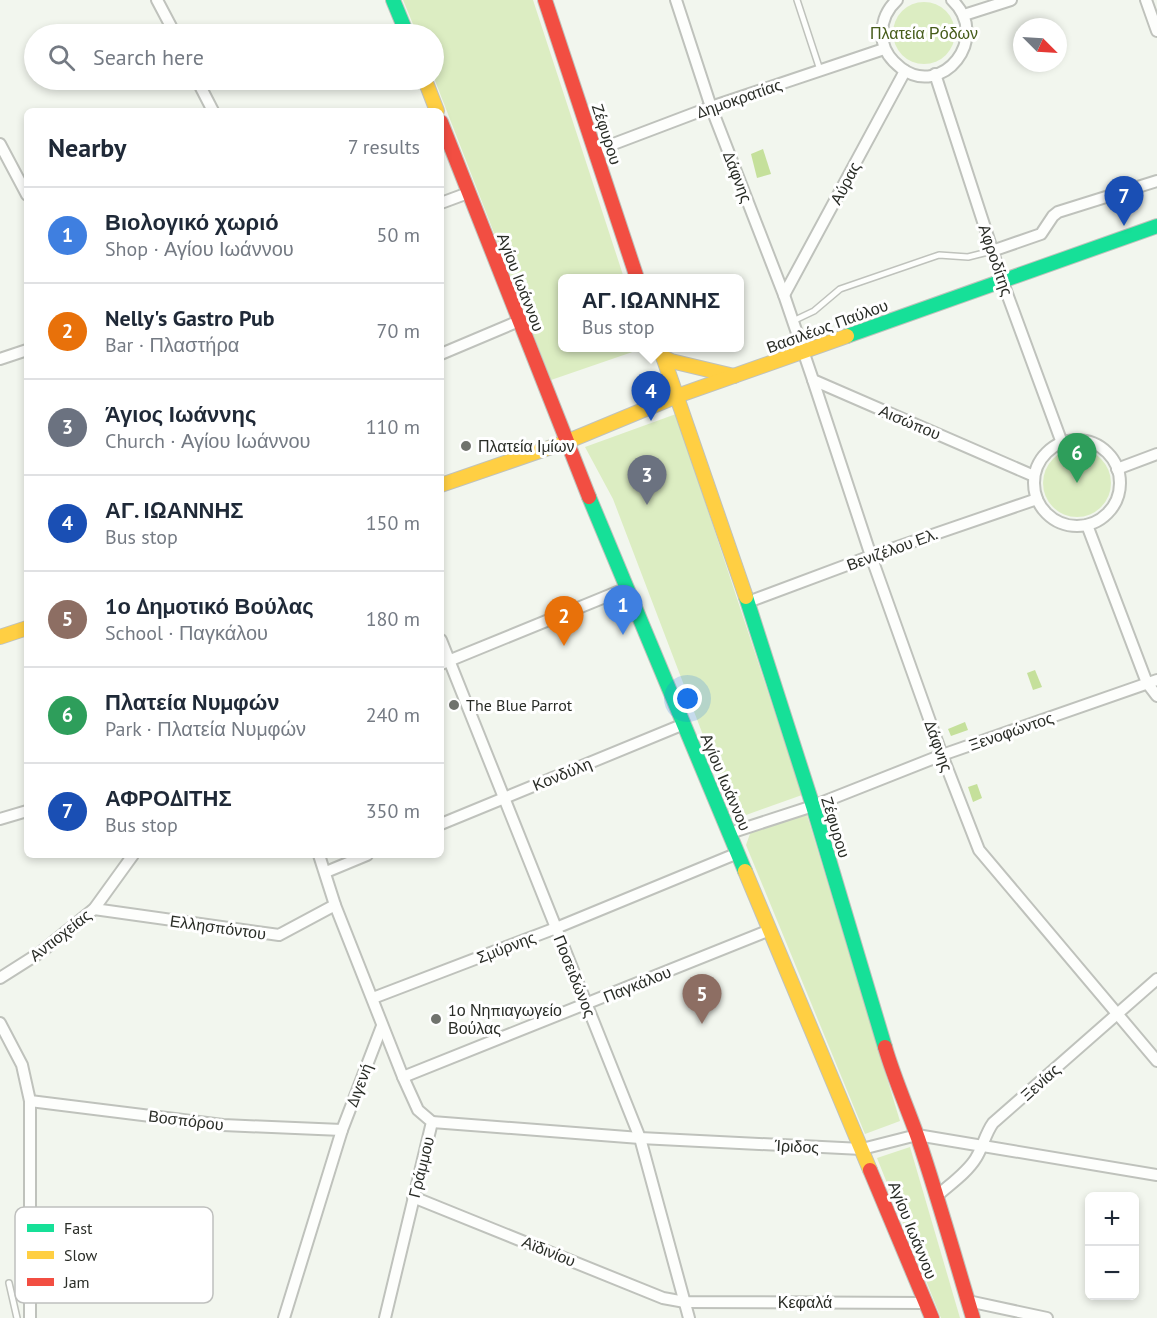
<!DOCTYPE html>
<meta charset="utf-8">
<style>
:root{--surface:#fff;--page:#f6f6f7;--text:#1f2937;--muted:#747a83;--line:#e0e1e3;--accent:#0b8043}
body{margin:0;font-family:"PT Sans",sans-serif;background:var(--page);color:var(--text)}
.controls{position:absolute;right:18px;bottom:18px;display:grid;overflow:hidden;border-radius:9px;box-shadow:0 3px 9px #0003}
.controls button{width:54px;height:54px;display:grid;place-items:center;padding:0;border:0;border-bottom:2px solid var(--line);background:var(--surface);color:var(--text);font:30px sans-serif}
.compass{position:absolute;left:1013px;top:18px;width:54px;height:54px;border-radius:50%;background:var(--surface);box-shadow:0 3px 9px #0003;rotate:114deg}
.you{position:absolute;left:688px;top:699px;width:21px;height:21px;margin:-15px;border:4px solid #fff;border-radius:50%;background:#1a73e8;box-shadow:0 0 0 9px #1a73e833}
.badge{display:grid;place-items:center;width:39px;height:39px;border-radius:50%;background:var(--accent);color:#fff;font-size:20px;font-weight:700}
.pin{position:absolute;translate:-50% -50px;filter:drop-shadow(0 2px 3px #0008)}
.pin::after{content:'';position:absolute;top:32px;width:21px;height:18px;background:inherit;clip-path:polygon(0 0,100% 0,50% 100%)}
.popup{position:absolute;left:558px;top:274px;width:186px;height:78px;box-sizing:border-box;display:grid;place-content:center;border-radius:9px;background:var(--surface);filter:drop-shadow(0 2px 4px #0005);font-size:20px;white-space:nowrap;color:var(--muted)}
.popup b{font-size:22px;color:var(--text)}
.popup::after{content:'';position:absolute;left:50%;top:100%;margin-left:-12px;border:12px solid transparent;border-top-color:var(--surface)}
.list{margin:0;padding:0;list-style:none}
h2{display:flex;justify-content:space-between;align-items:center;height:78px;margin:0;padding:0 24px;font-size:26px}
h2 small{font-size:20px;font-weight:400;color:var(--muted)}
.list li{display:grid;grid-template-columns:39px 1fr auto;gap:18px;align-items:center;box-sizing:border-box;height:96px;padding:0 24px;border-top:2px solid var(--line)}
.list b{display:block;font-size:22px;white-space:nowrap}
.list p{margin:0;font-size:20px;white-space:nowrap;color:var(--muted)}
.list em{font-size:20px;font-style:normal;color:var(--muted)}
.icon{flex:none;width:33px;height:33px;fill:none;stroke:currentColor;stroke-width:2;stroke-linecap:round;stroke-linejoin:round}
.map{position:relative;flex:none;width:1157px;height:1318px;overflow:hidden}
.search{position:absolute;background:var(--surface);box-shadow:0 3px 9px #0003;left:24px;top:24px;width:420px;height:66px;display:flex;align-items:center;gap:15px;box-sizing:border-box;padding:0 21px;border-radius:33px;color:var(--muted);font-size:22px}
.panel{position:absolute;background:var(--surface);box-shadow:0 3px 9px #0003;left:24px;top:108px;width:420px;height:750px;border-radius:9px}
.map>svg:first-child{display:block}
.green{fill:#dcedc2}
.water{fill:#c5e09b}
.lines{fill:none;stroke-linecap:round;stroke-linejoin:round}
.lane-casing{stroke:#bfc2bc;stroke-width:8}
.street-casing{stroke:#bfc2bc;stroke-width:14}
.fast-casing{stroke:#bfc2bc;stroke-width:16}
.slow-casing{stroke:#bfc2bc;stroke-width:16}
.jam-casing{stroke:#bfc2bc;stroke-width:16}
.lane{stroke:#fdfefc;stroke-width:5}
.street{stroke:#fdfefc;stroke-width:10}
.fast{stroke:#16e098;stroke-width:14}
.slow{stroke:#ffcf43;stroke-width:14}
.jam{stroke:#f24e42;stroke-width:14}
.poi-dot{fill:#70736d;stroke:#fff;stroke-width:2}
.labels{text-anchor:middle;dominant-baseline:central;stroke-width:6;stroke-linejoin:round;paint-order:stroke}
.park-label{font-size:16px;fill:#465c1a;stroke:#fff}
.street-label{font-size:16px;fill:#2a2d27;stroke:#fff}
.poi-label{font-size:16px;fill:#2a2d27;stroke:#fff;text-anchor:start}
.key{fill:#fff;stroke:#bfc0be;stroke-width:1.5}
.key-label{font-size:16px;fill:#2a2d27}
</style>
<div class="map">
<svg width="1157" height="1318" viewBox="0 0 1157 1318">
<rect width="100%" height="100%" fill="#f2f6ee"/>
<g class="green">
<polygon points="403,0 533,0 624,278 562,278 562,348 644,348 551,380 434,78 434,34 417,34"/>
<circle cx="924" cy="33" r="31"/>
<polygon points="676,414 802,795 735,819 613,499 585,447"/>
<circle cx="1077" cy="483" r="34"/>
<polygon points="807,815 900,1121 865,1134 746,845 751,831"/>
<polygon points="910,1147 960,1318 941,1318 877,1158"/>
</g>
<g class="water">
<polygon points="763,149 771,174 757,178 751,154"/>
<polygon points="1035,670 1042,687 1033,690 1027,673"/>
<polygon points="965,722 968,730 951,736 948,729"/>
<polygon points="977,784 982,798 973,802 968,787"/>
</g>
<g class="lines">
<g class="lane-casing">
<g id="lane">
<polyline points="797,0 820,70"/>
<polyline points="793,321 814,311 840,289 939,255 968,257 992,251"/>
<polyline points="9,1283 17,1318"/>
</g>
</g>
<g class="street-casing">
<g id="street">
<polyline points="157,0 175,34"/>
<polyline points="676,0 711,107 784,295 813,380 1034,476"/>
<path d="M897 0C885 11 880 26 883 42 885 53 892 61 901 68 942 99 992 38 952 0"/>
<polyline points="1146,0 1157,31"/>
<polyline points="964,15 1011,0"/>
<polyline points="935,74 1002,280 1062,443"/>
<polyline points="197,80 213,111"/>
<polyline points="0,144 27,195"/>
<polyline points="595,151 711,107 884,49"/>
<polyline points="441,203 468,193"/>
<polyline points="992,251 1041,234 1053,216 1058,212 1157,181"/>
<polyline points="784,295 905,71"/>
<polyline points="441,354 519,321"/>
<polyline points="0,359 27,350"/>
<polyline points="813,380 871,556 942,755 979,850 1157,1061"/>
<circle cx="1077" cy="483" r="43"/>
<polyline points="1117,469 1157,454"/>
<polyline points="1087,525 1147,683 1157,696"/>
<polyline points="748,602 871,556 1037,499"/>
<polyline points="441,640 640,1138 689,1318"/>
<polyline points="441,664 627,588"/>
<polyline points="0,819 27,811"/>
<polyline points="441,824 684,724"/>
<polyline points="730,833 813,806 942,755 1157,680"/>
<polyline points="319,855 335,905 403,1077 418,1110 432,1122 385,1318"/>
<polyline points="326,872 367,855"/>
<polyline points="94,909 279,935 335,905"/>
<polyline points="0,978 41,952 94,909 133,855"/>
<polyline points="373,998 556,928 738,853"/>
<polyline points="0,1023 22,1065 30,1101 30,1318"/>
<polyline points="403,1077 770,930"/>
<polyline points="30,1101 223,1125 342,1130"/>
<polyline points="432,1122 640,1138 862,1149 917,1135 1157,1175"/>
<path d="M937 1196C949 1185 967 1173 976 1158 983 1147 985 1134 993 1123L1157 979"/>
<polyline points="413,1197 663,1298 685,1302 925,1303"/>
<polyline points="968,1301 1047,1318"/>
<polyline points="284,1318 342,1130 382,1026"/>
</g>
</g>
<g class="fast-casing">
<g id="fast">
<polyline points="393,0 407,34"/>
<polyline points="847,336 1157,226"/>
<polyline points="589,497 745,871"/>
<polyline points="746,597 813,806 885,1047"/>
</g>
</g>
<g class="slow-casing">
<g id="slow">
<polyline points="425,80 437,111"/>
<polyline points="660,348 746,597"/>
<polyline points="663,357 671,361 734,376"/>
<polyline points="441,485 566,442 677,396 847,336"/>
<polyline points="0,637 27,628"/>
<polyline points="745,871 870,1170"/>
</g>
</g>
<g class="jam-casing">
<g id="jam">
<polyline points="545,0 637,278"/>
<polyline points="441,122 589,497"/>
<path d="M885 1047C894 1078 907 1107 918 1138 938 1197 955 1258 973 1318"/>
<polyline points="870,1170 932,1318"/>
</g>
</g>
<use href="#lane" class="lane"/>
<use href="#street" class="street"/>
<use href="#fast" class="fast"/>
<use href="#slow" class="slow"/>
<use href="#jam" class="jam"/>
</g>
<g class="poi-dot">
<circle cx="466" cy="446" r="6"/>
<circle cx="454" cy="705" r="6"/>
<circle cx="436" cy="1019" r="6"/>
</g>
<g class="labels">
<g class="park-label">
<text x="924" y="33">Πλατεία Ρόδων</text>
</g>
<g class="street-label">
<text transform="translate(739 98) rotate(-19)">Δημοκρατίας</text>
<text transform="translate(607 134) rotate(72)">Ζέφυρου</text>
<text transform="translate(738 177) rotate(69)">Δάφνης</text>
<text transform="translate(845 183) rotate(-62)">Αύρας</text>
<text transform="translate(996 260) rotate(71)">Αφροδίτης</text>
<text transform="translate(521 282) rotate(69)">Αγίου Ιωάννου</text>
<text transform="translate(827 326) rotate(-20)">Βασιλέως Παύλου</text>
<text transform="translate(910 422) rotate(23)">Αισώπου</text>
<text transform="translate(892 549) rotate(-20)">Βενιζέλου Ελ.</text>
<text transform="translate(1011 731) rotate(-19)">Ξενοφώντος</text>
<text transform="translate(939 746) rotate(70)">Δάφνης</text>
<text transform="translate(562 774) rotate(-22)">Κονδύλη</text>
<text transform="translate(726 782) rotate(67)">Αγίου Ιωάννου</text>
<text transform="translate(836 827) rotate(73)">Ζέφυρου</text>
<text transform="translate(218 927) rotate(8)">Ελλησπόντου</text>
<text transform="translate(60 935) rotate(-38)">Αντιοχείας</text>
<text transform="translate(506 947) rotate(-21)">Σμύρνης</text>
<text transform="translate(575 976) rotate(68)">Ποσειδώνος</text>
<text transform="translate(637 984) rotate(-22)">Παγκάλου</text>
<text transform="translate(1040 1082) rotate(-42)">Ξενίας</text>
<text transform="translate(359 1085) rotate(-69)">Διγενή</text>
<text transform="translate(186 1120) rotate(7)">Βοσπόρου</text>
<text transform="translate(797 1146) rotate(3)">Ίριδος</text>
<text transform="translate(421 1167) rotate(-76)">Γράμμου</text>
<text transform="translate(913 1230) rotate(68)">Αγίου Ιωάννου</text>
<text transform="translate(549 1251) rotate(22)">Αϊδινίου</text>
<text x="805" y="1302">Κεφαλά</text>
</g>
<g class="poi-label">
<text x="478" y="446">Πλατεία Ιμίων</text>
<text x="466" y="705">The Blue Parrot</text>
<text x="448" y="1010">1ο Νηπιαγωγείο<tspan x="448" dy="18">Βούλας</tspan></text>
</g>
</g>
<rect x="15" y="1207" width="198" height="96" rx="9" class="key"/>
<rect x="27" y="1224" width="27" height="8" fill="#16e098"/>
<rect x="27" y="1251" width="27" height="8" fill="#ffcf43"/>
<rect x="27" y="1278" width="27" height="8" fill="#f24e42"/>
<g class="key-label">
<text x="64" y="1234">Fast</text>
<text x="64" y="1261">Slow</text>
<text x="64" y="1288">Jam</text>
</g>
</svg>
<div class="controls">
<button>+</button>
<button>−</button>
</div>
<svg class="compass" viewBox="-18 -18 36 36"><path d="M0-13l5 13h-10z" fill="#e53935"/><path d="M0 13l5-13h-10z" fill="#747a83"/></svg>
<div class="you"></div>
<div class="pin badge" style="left:623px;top:635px;background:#3f7fe0">1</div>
<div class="pin badge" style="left:564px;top:646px;background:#e8710a">2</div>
<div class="pin badge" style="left:647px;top:505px;background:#6b7280">3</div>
<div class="pin badge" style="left:651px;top:421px;background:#1a4fb4">4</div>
<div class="popup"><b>ΑΓ. ΙΩΑΝΝΗΣ</b>Bus stop</div>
<div class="pin badge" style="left:702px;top:1024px;background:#8d6e63">5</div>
<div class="pin badge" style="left:1077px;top:483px;background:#2e9e5b">6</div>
<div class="pin badge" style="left:1124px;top:226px;background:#1a4fb4">7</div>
<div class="search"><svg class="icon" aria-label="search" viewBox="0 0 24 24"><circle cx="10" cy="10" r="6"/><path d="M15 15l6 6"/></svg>Search here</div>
<section class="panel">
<h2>Nearby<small>7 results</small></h2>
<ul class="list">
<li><span class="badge" style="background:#3f7fe0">1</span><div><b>Βιολογικό χωριό</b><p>Shop · Αγίου Ιωάννου</p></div><em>50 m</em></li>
<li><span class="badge" style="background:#e8710a">2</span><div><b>Nelly's Gastro Pub</b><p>Bar · Πλαστήρα</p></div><em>70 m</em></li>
<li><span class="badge" style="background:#6b7280">3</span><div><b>Άγιος Ιωάννης</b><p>Church · Αγίου Ιωάννου</p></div><em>110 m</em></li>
<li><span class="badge" style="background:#1a4fb4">4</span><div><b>ΑΓ. ΙΩΑΝΝΗΣ</b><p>Bus stop</p></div><em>150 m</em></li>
<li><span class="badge" style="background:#8d6e63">5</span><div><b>1ο Δημοτικό Βούλας</b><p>School · Παγκάλου</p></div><em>180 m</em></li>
<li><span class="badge" style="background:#2e9e5b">6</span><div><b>Πλατεία Νυμφών</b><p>Park · Πλατεία Νυμφών</p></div><em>240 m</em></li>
<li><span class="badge" style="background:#1a4fb4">7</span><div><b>ΑΦΡΟΔΙΤΗΣ</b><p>Bus stop</p></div><em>350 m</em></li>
</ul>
</section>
</div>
